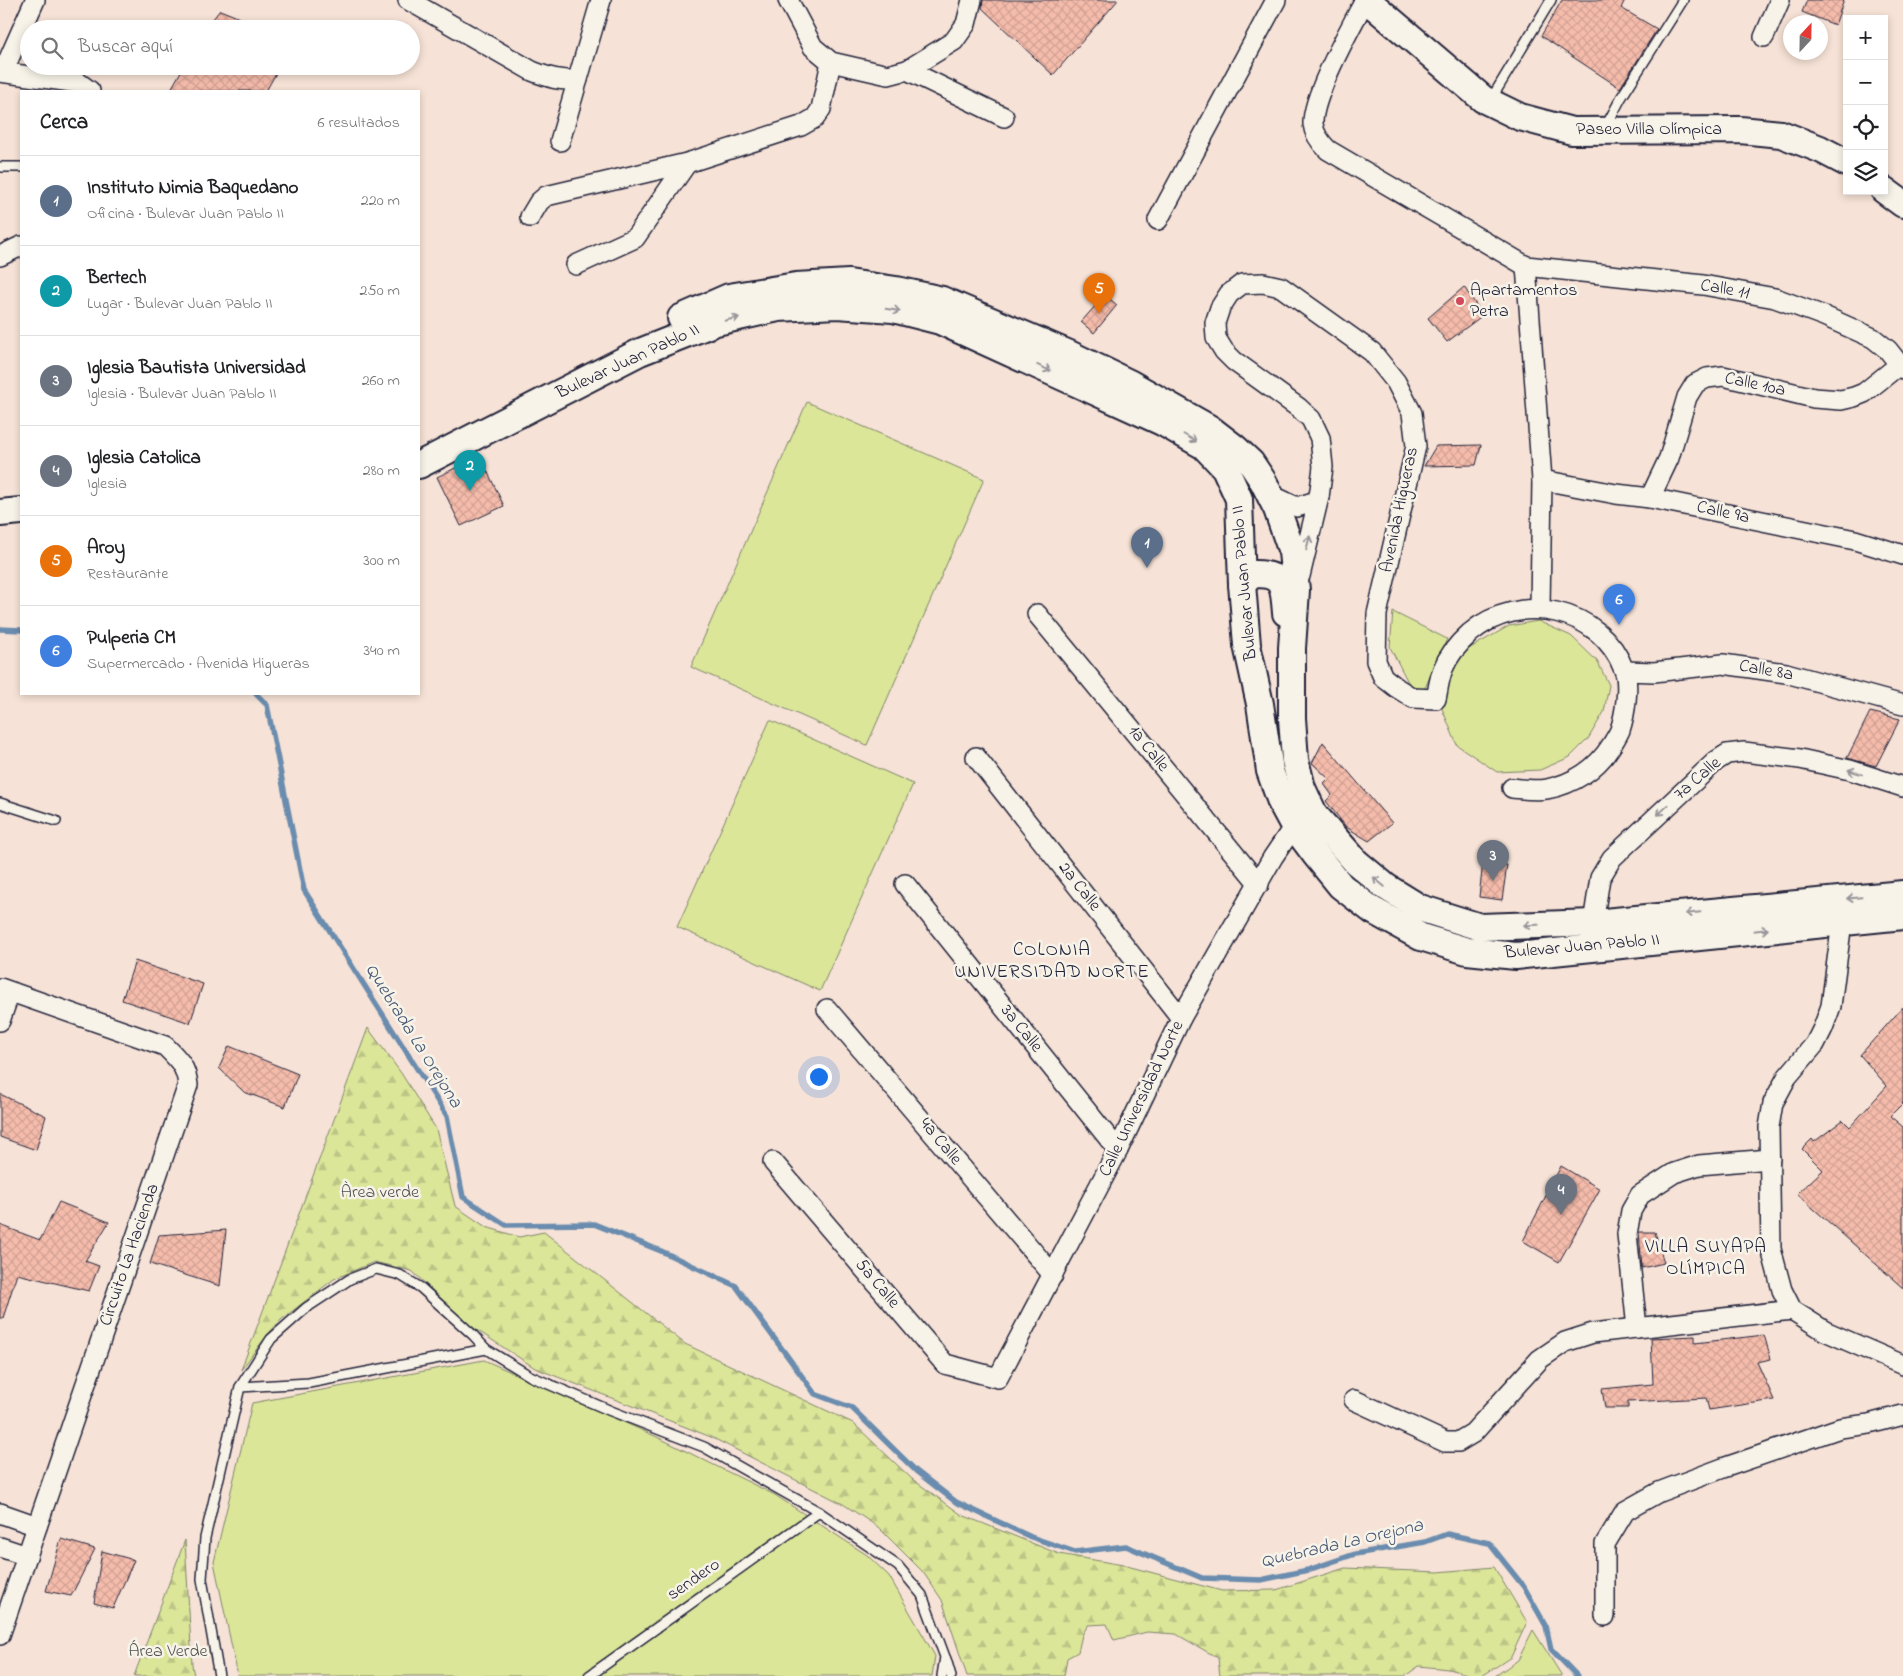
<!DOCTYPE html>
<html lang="es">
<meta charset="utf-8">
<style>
:root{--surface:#fff;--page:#f6f6f6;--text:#202124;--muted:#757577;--line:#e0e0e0;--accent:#0f766e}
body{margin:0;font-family:"Indie Flower",sans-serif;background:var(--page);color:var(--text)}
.controls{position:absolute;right:15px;top:15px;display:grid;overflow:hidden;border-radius:0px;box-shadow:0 2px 8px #0003}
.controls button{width:45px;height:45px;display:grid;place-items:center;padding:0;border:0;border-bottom:1px solid var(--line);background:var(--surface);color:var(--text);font:25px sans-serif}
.compass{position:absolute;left:1783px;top:15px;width:45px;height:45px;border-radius:50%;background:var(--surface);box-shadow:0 2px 8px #0003;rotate:22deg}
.you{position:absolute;left:818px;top:1076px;width:18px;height:18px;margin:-12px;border:4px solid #fff;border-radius:50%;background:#1a73e8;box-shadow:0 0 0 8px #1a73e833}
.badge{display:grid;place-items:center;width:32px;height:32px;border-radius:50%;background:var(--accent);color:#fff;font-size:16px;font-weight:700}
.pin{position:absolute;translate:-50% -41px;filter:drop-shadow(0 1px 2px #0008)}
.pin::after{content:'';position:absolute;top:26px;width:18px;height:15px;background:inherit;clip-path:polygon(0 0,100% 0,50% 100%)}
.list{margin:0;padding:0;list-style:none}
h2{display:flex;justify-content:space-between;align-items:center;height:65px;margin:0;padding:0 20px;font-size:21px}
h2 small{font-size:16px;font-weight:400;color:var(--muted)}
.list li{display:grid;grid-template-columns:32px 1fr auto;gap:15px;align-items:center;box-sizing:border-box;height:90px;padding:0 20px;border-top:1px solid var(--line)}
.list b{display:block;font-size:19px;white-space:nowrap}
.list p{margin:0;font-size:16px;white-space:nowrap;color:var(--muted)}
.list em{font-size:16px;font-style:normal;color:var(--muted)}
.icon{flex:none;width:28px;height:28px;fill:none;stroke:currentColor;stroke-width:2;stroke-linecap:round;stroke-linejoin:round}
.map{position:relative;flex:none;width:1903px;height:1676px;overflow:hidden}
.search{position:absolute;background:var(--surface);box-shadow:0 2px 8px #0003;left:20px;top:20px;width:400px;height:55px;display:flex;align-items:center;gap:12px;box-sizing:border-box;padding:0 18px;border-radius:28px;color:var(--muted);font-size:19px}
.panel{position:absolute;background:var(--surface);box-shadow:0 2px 8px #0003;left:20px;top:90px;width:400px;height:605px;border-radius:0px}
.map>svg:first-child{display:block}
.green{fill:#dbe699;stroke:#7e846a}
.forest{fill:url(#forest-firs);stroke:#7e846a}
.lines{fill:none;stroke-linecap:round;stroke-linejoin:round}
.stream{stroke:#6b8cae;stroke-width:5.5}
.building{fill:url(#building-cross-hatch);stroke:#22223b}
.service-casing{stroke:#22223b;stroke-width:12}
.minor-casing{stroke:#22223b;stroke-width:22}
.secondary-casing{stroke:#22223b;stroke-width:30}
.service{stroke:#f7f3e8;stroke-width:9}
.minor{stroke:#f7f3e8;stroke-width:19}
.secondary{stroke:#f7f3e8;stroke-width:26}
.oneway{stroke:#97959a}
.poi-dot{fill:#d1495b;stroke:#f7f3e8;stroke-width:2}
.labels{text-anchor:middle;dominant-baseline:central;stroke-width:5;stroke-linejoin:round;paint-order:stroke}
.street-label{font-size:18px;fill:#22223b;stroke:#f7f3e8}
.poi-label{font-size:18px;fill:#22223b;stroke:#f7f3e8;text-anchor:start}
.park-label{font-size:18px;fill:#505352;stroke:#f7f3e8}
.neighbourhood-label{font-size:19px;letter-spacing:1px;fill:#22223b;stroke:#f7f3e8}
.water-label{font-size:19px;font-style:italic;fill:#475775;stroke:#f7f3e8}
</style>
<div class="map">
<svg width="1903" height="1676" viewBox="0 0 1903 1676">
<defs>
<pattern id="forest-firs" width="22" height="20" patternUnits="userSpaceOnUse" patternTransform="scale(1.25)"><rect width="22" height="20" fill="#dbe699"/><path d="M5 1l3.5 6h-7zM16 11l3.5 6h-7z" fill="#bcc585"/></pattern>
<pattern id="building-cross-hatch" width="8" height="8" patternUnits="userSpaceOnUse" patternTransform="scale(1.25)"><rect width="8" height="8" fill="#f5bcab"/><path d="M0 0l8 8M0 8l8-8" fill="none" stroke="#d2a194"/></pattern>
</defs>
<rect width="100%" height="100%" fill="#f6e2d6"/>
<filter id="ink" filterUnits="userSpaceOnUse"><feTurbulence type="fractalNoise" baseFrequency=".02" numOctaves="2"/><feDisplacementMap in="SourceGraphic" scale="10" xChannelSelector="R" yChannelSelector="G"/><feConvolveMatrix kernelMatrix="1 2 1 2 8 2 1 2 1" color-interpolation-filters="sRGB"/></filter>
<g filter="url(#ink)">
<g class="green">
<polygon points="807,402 984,479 867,745 691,667"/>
<polygon points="1393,612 1447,639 1424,690 1410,686 1390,647"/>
<polygon points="1538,621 1571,636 1597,661 1609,685 1604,712 1588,739 1570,757 1540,770 1497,772 1457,745 1441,706 1446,680 1465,651 1509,626"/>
<polygon points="770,720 913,784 820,991 677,927"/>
<polygon points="484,1360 657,1437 775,1495 867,1555 889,1576 935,1656 932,1676 238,1676 214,1562 252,1403"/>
<polygon points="1533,1630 1562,1676 1495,1676 1518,1660"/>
</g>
<g class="forest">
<polygon points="368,1028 401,1073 436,1129 455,1206 486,1227 519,1237 544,1232 685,1344 853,1423 912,1479 962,1515 1059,1554 1123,1565 1222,1591 1276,1590 1345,1568 1438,1572 1494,1567 1527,1622 1511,1657 1482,1676 1475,1676 1448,1669 1419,1666 1405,1676 1220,1676 1218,1658 1176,1634 1147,1632 1114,1640 1107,1624 1088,1625 1082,1635 1078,1652 1067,1658 1064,1676 967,1676 942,1600 923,1572 878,1527 843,1504 711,1437 535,1368 469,1325 412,1271 374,1262 334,1279 282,1319 268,1334 241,1370"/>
<polygon points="185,1540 192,1665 194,1676 134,1676"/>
</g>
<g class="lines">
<g class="stream">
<polyline points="0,629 21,630"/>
<polyline points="256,694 267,705 304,890 447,1116 463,1197 506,1225 594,1224 661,1251 736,1286 815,1394 852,1408 916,1471 956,1502 1031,1537 1075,1552 1126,1546 1202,1578 1261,1580 1308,1570 1355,1554 1425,1542 1447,1534 1489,1543 1524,1587 1546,1626 1551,1649 1577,1676"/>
</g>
</g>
<g class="building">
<polygon points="983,0 1118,0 1053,75 982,8"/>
<polygon points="1562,0 1625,0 1621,8 1657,29 1620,88 1541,36"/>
<polygon points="1807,0 1844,0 1835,25 1802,12"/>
<polygon points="220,10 265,28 265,29 205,29"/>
<polygon points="184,66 280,66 266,91 170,91"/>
<polygon points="1464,287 1483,315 1447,342 1428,318"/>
<polygon points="1105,295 1117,305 1094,333 1081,322"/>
<polygon points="1481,445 1476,465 1424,466 1436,446"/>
<polygon points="480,456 504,506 461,526 437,477"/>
<polygon points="1870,712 1900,719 1876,766 1847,758"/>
<polygon points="1323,742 1392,823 1369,841 1346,827 1326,801 1332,795 1324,784 1329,779 1312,763"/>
<polygon points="1483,862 1507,865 1502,900 1479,897"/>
<polygon points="135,961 203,984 190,1023 122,1000"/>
<polygon points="1903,1007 1903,1103 1890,1116 1903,1127 1903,1288 1797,1194 1823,1170 1802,1149 1812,1139 1814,1142 1843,1120 1850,1127 1887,1086 1860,1055"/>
<polygon points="229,1046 298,1074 285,1107 244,1092 219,1068"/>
<polygon points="0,1094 46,1116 36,1150 0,1137"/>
<polygon points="1561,1166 1600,1189 1559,1262 1523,1241"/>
<polygon points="59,1202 109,1222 85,1261 99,1266 89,1291 17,1274 3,1318 0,1318 0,1225 40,1240"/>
<polygon points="226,1230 220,1286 150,1264 159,1235"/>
<polygon points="1639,1232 1655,1232 1664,1263 1642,1268"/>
<polygon points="1764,1335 1771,1359 1757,1362 1774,1400 1709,1410 1706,1398 1628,1402 1628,1408 1605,1408 1602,1389 1653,1384 1651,1338 1695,1336 1695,1343"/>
<polygon points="61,1539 95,1549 71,1596 46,1591"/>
<polygon points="102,1551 134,1560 113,1608 94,1603"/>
</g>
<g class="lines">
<g class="service-casing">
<g id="service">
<polyline points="1490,101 1551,0"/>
<polyline points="1606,126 1621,98 1683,0"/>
<polyline points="0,167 21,167"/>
<polyline points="0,803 56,821"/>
<polyline points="240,1387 309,1383 486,1349"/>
<polyline points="946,1659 951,1676"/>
<polyline points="219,1676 202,1579 205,1538 240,1387 271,1339 306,1308 350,1279 376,1269 400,1275 421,1288 473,1335 486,1349 530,1376 611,1411 704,1447 819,1512 898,1566 922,1595 945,1657 942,1676"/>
<polyline points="589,1676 819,1512"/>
</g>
</g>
<g class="minor-casing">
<g id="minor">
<path d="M408 0 532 71C547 77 561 82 578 79L601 0"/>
<polyline points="788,0 813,47 831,62 888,75 907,70 954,41 966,24 972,0"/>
<path d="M1365 0C1351 27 1312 96 1313 124 1314 134 1321 143 1328 150L1526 266 1703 285 1775 298 1824 316 1873 338 1888 350 1903 369"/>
<polyline points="1764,37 1780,0"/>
<polyline points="907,70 1004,117"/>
<polyline points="0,72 79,83 90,91"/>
<polyline points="3,72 35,0"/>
<polyline points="560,141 578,79"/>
<polyline points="530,217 539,202 546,196 687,163 801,126 815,118 821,109 831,62"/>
<polyline points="1158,220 1276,0"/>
<polyline points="0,256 21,246"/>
<polyline points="576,265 635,238 687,163"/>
<polyline points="1526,266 1542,480 1540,608"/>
<polyline points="1542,480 1616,494 1650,498 1855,540 1903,555"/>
<polyline points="1269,494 1297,507 1313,502 1319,497"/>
<polyline points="1650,498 1669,458 1687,397 1695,384 1707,378 1723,376 1814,398 1841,400 1854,397 1864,393 1899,365"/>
<path d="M1300 576 1319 497 1323 467 1320 438 1311 419 1299 408 1234 361 1224 351 1216 338 1215 323 1220 308 1229 294 1242 284 1263 283 1281 287 1372 352 1396 382 1412 413 1416 446 1377 614 1376 661 1383 677 1397 688 1413 698 1436 699C1438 690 1439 679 1443 669 1448 656 1459 643 1470 633 1519 591 1601 607 1624 670 1630 684 1625 715 1620 730 1618 735 1614 741 1611 746 1597 769 1573 784 1547 789 1536 791 1523 789 1512 788"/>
<polyline points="1037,614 1259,884"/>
<polyline points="1625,671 1654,672 1723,664 1786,673 1903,705"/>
<polyline points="976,757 1181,1018"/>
<polyline points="905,884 1118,1150"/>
<polyline points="1842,922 1831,1006 1823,1028 1815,1044 1787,1077 1773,1103 1769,1127 1771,1249 1782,1290 1792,1310 1825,1331 1903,1365"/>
<polyline points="1593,923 1600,878 1612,858 1716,761 1727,754 1744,752 1800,759 1850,770 1903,787"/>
<path d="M0 988 165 1046C178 1059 186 1066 188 1085L0 1635"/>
<polyline points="827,1009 1053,1275"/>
<polyline points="0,1021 10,992"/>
<polyline points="773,1162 945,1364 998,1378 1118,1150 1181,1018 1273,857 1294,826"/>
<polyline points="1637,1328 1627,1234 1631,1211 1640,1195 1674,1173 1699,1165 1770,1159"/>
<polyline points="1354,1400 1445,1442 1458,1442 1473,1433 1540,1359 1565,1342 1593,1333 1792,1310"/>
<polyline points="0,1513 37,1526"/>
<polyline points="0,1547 27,1556"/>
<polyline points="1605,1616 1605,1544 1625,1511 1659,1492 1723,1468 1840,1428 1869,1424 1903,1415"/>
</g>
</g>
<g class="secondary-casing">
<g id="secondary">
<polyline points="1367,0 1483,99 1520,117 1572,131 1740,130 1781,134 1820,149 1847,163"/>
<polyline points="1884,190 1903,204"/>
<polyline points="681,318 729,297 796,286 849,283 896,290 942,300 1067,353 1131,384 1209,428 1235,448 1251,463 1263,481 1277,509 1292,552 1296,590 1292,648 1292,718 1295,760 1302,788 1314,814 1356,862 1386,887 1420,908 1480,927 1593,923 1903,894"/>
<polyline points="419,465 640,352 716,322 778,308 837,305 893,309 940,321 1162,422 1204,446 1225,468 1239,499 1242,584 1247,645 1260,704 1270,771 1281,802 1294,826 1315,854 1341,886 1372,910 1421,937 1467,951 1516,956 1903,916"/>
<polyline points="0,513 21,511"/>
<path d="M1242 584 1253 574C1284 573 1284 587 1286 613"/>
</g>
</g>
<use href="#service" class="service"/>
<use href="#minor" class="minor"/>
<use href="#secondary" class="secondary"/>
</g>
<defs><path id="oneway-shaft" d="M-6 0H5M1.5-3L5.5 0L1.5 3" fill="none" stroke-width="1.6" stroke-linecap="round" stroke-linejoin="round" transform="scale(1.25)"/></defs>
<g class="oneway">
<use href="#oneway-shaft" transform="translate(893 310) rotate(9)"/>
<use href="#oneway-shaft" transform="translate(732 319) rotate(-13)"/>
<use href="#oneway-shaft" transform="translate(1044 368) rotate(24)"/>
<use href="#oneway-shaft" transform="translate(1190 438) rotate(30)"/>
<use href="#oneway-shaft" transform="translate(1308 543) rotate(-76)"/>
<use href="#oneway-shaft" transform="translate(1855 772) rotate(-163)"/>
<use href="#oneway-shaft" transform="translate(1663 810) rotate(137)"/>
<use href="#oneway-shaft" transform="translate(1379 882) rotate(-140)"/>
<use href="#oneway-shaft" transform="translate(1854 898) rotate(175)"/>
<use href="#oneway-shaft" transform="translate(1693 913) rotate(174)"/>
<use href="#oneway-shaft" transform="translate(1531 925) rotate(178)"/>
<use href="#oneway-shaft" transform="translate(1761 930) rotate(-6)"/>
</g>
</g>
<circle class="poi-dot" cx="1460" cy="301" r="5"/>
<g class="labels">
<g class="street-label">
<text x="1649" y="130">Paseo Villa Olímpica</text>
<text transform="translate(1725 290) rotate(10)">Calle 11</text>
<text transform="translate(628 362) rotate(-25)">Bulevar Juan Pablo II</text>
<text transform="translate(1755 385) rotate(12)">Calle 10a</text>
<text transform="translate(1400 510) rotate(-78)">Avenida Higueras</text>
<text transform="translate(1723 513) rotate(12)">Calle 9a</text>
<text transform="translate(1245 583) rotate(-95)">Bulevar Juan Pablo II</text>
<text transform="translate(1766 671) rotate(10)">Calle 8a</text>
<text transform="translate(1148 749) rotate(51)">1a Calle</text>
<text transform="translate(1698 779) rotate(-41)">7a Calle</text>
<text transform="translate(1079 887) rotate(52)">2a Calle</text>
<text transform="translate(1582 947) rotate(-5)">Bulevar Juan Pablo II</text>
<text transform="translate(1021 1029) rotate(51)">3a Calle</text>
<text transform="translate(1142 1099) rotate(-64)">Calle Universidad Norte</text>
<text transform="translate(940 1142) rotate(50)">4a Calle</text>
<text transform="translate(130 1255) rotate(-71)">Circuito La Hacienda</text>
<text transform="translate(877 1284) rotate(50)">5a Calle</text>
<text transform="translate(694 1580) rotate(-35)">sendero</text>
</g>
<g class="poi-label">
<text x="1470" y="291">Apartamentos<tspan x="1470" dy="21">Petra</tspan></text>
</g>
<g class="park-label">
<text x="380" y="1193">Àrea verde</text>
<text x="168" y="1652">Área Verde</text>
</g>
<g class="neighbourhood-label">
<text x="1052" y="950">COLONIA<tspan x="1052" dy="22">UNIVERSIDAD NORTE</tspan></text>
<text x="1706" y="1247">VILLA SUYAPA<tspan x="1706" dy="22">OLÍMPICA</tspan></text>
</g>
<g class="water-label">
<text transform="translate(413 1036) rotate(58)">Quebrada La Orejona</text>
<text transform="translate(1342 1544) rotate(-13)">Quebrada La Orejona</text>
</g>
</g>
</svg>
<div class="controls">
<button>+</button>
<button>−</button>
<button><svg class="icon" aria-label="locate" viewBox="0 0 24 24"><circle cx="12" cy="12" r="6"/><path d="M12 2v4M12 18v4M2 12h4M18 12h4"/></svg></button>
<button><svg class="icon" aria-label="layers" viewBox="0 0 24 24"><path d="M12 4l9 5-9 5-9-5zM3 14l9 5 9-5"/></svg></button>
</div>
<svg class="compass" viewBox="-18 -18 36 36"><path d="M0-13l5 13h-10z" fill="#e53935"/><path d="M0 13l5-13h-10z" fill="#757577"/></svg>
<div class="you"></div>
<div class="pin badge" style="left:1147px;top:568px;background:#5c6f8a">1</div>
<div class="pin badge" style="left:470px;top:491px;background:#0f9aa8">2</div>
<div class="pin badge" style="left:1493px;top:881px;background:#6b7280">3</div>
<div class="pin badge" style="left:1561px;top:1215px;background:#6b7280">4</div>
<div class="pin badge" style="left:1099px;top:314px;background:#e8710a">5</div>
<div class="pin badge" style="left:1619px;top:625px;background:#3f7fe0">6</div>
<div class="search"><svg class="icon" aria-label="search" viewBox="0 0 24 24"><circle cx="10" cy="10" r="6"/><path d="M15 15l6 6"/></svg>Buscar aquí</div>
<section class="panel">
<h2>Cerca<small>6 resultados</small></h2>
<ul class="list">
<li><span class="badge" style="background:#5c6f8a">1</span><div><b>Instituto Nimia Baquedano</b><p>Oficina · Bulevar Juan Pablo II</p></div><em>220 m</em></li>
<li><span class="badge" style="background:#0f9aa8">2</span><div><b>Bertech</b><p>Lugar · Bulevar Juan Pablo II</p></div><em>250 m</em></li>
<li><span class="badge" style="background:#6b7280">3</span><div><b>Iglesia Bautista Universidad</b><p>Iglesia · Bulevar Juan Pablo II</p></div><em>260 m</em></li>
<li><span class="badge" style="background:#6b7280">4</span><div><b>Iglesia Catolica</b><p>Iglesia</p></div><em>280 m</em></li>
<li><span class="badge" style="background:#e8710a">5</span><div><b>Aroy</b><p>Restaurante</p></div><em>300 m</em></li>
<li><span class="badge" style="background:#3f7fe0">6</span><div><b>Pulperia CM</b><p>Supermercado · Avenida Higueras</p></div><em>340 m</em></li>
</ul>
</section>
</div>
